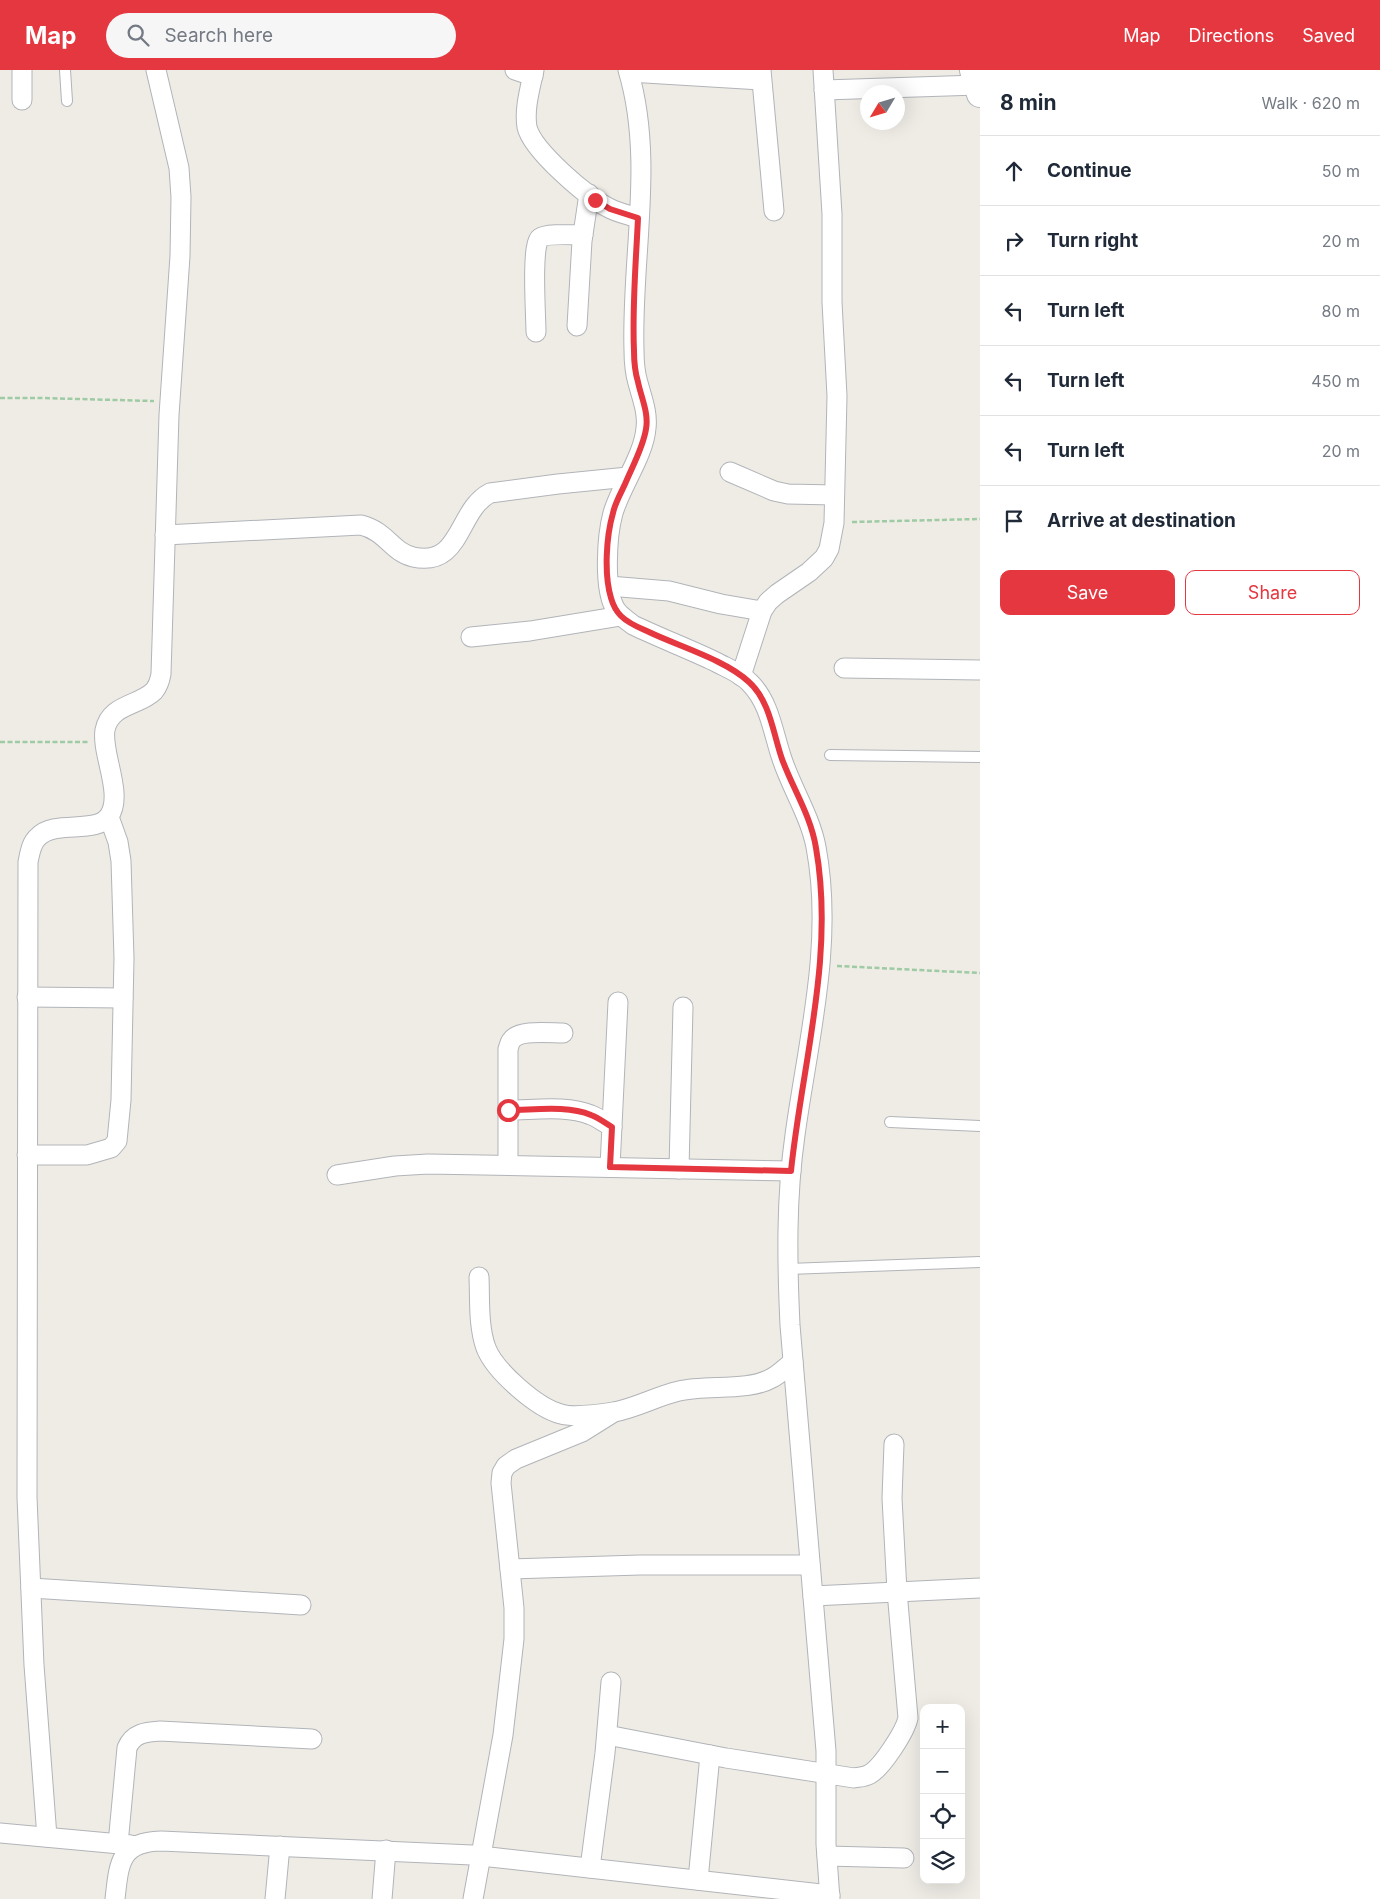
<!DOCTYPE html>
<meta charset="utf-8">
<style>
:root{--surface:#fff;--page:#f6f6f7;--text:#1f2937;--muted:#747a83;--line:#e0e1e3;--accent:#e53740}
body{margin:0;font-family:Inter,sans-serif;background:var(--page);color:var(--text)}
.controls{position:absolute;right:15px;bottom:15px;display:grid;overflow:hidden;border-radius:10px;box-shadow:0 5px 20px #0002}
.controls button{width:45px;height:45px;display:grid;place-items:center;padding:0;border:0;border-bottom:1px solid var(--line);background:var(--surface);color:var(--text);font:25px sans-serif}
.compass{position:absolute;left:860px;top:15px;width:45px;height:45px;border-radius:50%;background:var(--surface);box-shadow:0 5px 20px #0002;rotate:232deg}
.stop{position:absolute;width:15px;height:15px;margin:-11px;border:4px solid #e53740;border-radius:50%;background:#fff}
.stop.end{background:#e53740;border-color:#fff;box-shadow:0 1px 5px #0008}
.list{margin:0;padding:0;list-style:none}
h2{display:flex;justify-content:space-between;align-items:center;height:65px;margin:0;padding:0 20px;font-size:21px}
h2 small{font-size:16px;font-weight:400;color:var(--muted)}
.list li{display:grid;grid-template-columns:32px 1fr auto;gap:15px;align-items:center;box-sizing:border-box;height:70px;padding:0 20px;border-top:1px solid var(--line)}
.list b{display:block;font-size:19px;white-space:nowrap}
.list em{font-size:16px;font-style:normal;color:var(--muted)}
.actions{display:flex;gap:10px;padding:15px 20px}
.actions a{flex:1;padding:11px 0;border:1px solid var(--accent);border-radius:10px;text-align:center;font-size:18px;color:var(--accent)}
.actions .main{background:var(--accent);color:#fff}
.icon{flex:none;width:28px;height:28px;fill:none;stroke:currentColor;stroke-width:2;stroke-linecap:round;stroke-linejoin:round}
.map{position:relative;flex:none;width:980px;height:1829px;overflow:hidden}
header{display:flex;align-items:center;gap:30px;box-sizing:border-box;height:70px;padding:0 25px;background:var(--accent);color:#fff}
header strong{font-size:24px}
nav{display:flex;gap:28px;margin-inline-start:auto;font-size:18px}
.search{width:350px;height:45px;background:var(--page);display:flex;align-items:center;gap:12px;box-sizing:border-box;padding:0 18px;border-radius:28px;color:var(--muted);font-size:19px}
main{display:flex}
aside{flex:1;background:var(--surface)}
.map>svg:first-child{display:block}
.lines{fill:none;stroke-linecap:round;stroke-linejoin:round}
.lane-casing{stroke:#b1b4b8;stroke-width:12}
.street-casing{stroke:#b1b4b8;stroke-width:21}
.secondary-casing{stroke:#b2b6ba;stroke-width:28}
.path{stroke:#9ecaa4;stroke-width:2.5;stroke-dasharray:5 2.5;stroke-linecap:butt}
.lane{stroke:#fff;stroke-width:10}
.street{stroke:#fff;stroke-width:19}
.secondary{stroke:#fff;stroke-width:26}
.route{stroke:#e53740;stroke-width:6}
</style>
<header>
<strong>Map</strong>
<div class="search"><svg class="icon" aria-label="search" viewBox="0 0 24 24"><circle cx="10" cy="10" r="6"/><path d="M15 15l6 6"/></svg>Search here</div>
<nav><a>Map</a><a>Directions</a><a>Saved</a></nav>
</header>
<main>
<div class="map">
<svg width="980" height="1829" viewBox="0 0 980 1829">
<rect width="100%" height="100%" fill="#efece6"/>
<g class="lines">
<g class="lane-casing">
<g id="lane">
<polyline points="65,0 67,31"/>
<polyline points="830,685 980,687"/>
<polyline points="890,1052 980,1056"/>
<polyline points="788,1199 980,1192"/>
</g>
</g>
<g class="street-casing">
<g id="street">
<polyline points="515,0 533,6"/>
<path d="M534 0C530 19 524 39 527 57 532 80 588 128 609 138 618 143 629 145 638 148"/>
<path d="M628 0C655 90 631 187 634 280 634 290 635 303 638 313 642 328 648 343 646 358 644 385 621 416 613 443 607 465 603 520 616 540 620 546 627 550 633 555 660 568 689 579 716 592 727 598 741 603 750 613 770 633 773 663 782 689 792 719 810 746 816 777 834 873 808 970 795 1065 786 1128 787 1191 790 1255L826 1681V1774L830 1829"/>
<polyline points="761,0 774,141"/>
<polyline points="629,2 761,10"/>
<polyline points="824,20 978,15"/>
<polyline points="22,30 22,0"/>
<polyline points="577,256 582,171 589,124"/>
<path d="M536 262C536 248 531 174 540 168 547 163 573 165 583 165"/>
<polyline points="730,402 774,421 788,424 834,425"/>
<path d="M165 465 361 455C386 461 392 482 413 487 462 498 457 440 490 423L558 414 628 407"/>
<polyline points="609,516 669,521 721,534 762,541"/>
<polyline points="471,567 530,561 621,546"/>
<polyline points="844,598 980,600"/>
<polyline points="741,606 762,541 768,532 777,524 809,502 824,488 829,479 834,453 837,326 832,232 832,144 823,0"/>
<polyline points="27,927 123,928"/>
<path d="M508 1040C534 1040 567 1035 591 1045 599 1048 605 1053 612 1057"/>
<polyline points="27,1085 87,1085 111,1078 117,1071 121,1030 124,888 121,791 118,772 109,747"/>
<path d="M508 1095V979C509 977 509 974 511 971 518 959 550 963 563 963"/>
<polyline points="610,1097 618,932"/>
<polyline points="679,1099 683,937"/>
<polyline points="337,1105 395,1096 428,1094 791,1101"/>
<path d="M479 1207C480 1229 478 1256 486 1278 495 1301 537 1338 561 1344 574 1348 600 1344 614 1342 636 1338 657 1326 679 1321 707 1314 747 1322 772 1308 780 1304 786 1297 793 1292"/>
<polyline points="510,1499 640,1495 810,1495"/>
<polyline points="31,1518 301,1535"/>
<polyline points="813,1526 980,1518"/>
<path d="M607 1665 726 1688 854 1708C860 1707 865 1707 870 1704 882 1697 905 1662 908 1648L897 1521 892 1428 894 1374"/>
<polyline points="0,1763 131,1775"/>
<path d="M47 1767 34 1595 27 1427 28 792C30 783 31 773 38 767 55 749 96 765 109 746 124 725 101 683 105 660 110 634 139 636 154 621 158 616 160 610 161 604L169 345 180 186 181 127 179 98 156 0"/>
<path d="M118 1774 127 1678C133 1663 146 1662 160 1661L312 1669"/>
<polyline points="827,1786 904,1788"/>
<polyline points="590,1798 605,1683 611,1612"/>
<polyline points="698,1810 710,1685"/>
<path d="M115 1829C119 1794 119 1772 161 1771L472 1785 830 1825"/>
<polyline points="275,1829 280,1776"/>
<polyline points="382,1829 386,1780"/>
<polyline points="473,1829 503,1665 514,1569 514,1538 501,1413 502,1403 506,1396 516,1389 582,1362 614,1342"/>
</g>
</g>
<g class="secondary-casing">
<polyline id="secondary" points="973,0 980,24"/>
</g>
<g class="path">
<polyline points="0,328 41,328 154,331"/>
<polyline points="852,452 980,449"/>
<polyline points="0,672 88,672"/>
<polyline points="837,896 980,903"/>
</g>
<use href="#lane" class="lane"/>
<use href="#street" class="street"/>
<use href="#secondary" class="secondary"/>
</g>
<g class="lines">
<path class="route" d="M508 1040C534 1040 567 1035 591 1045 599 1048 605 1053 612 1057L610 1097 791 1101C802 994 835 886 816 778 811 746 793 719 782 689 773 663 770 631 749 612 726 590 678 576 649 562 640 558 629 554 621 546 616 541 613 535 611 528 604 505 606 467 613 443 615 433 621 423 625 414 632 397 643 378 646 359 649 343 641 327 638 312 635 302 634 291 634 281 632 236 636 192 638 148L610 139 595 130"/>
</g>
</svg>
<div class="controls">
<button>+</button>
<button>−</button>
<button><svg class="icon" aria-label="locate" viewBox="0 0 24 24"><circle cx="12" cy="12" r="6"/><path d="M12 2v4M12 18v4M2 12h4M18 12h4"/></svg></button>
<button><svg class="icon" aria-label="layers" viewBox="0 0 24 24"><path d="M12 4l9 5-9 5-9-5zM3 14l9 5 9-5"/></svg></button>
</div>
<svg class="compass" viewBox="-18 -18 36 36"><path d="M0-13l5 13h-10z" fill="#e53935"/><path d="M0 13l5-13h-10z" fill="#747a83"/></svg>
<div class="stop" style="left:508px;top:1040px"></div>
<div class="stop end" style="left:595px;top:130px"></div>
</div>
<aside>
<h2>8 min<small>Walk · 620 m</small></h2>
<ul class="list">
<li><svg class="icon" aria-label="ahead" viewBox="0 0 24 24"><path d="M12 20V5M6 11l6-6 6 6"/></svg><div><b>Continue</b></div><em>50 m</em></li>
<li><svg class="icon" aria-label="right" viewBox="0 0 24 24"><path d="M7 20v-9h11M14 6l5 5-5 5"/></svg><div><b>Turn right</b></div><em>20 m</em></li>
<li><svg class="icon" aria-label="left" viewBox="0 0 24 24"><path d="M17 20v-9H6M10 6l-5 5 5 5"/></svg><div><b>Turn left</b></div><em>80 m</em></li>
<li><svg class="icon" aria-label="left" viewBox="0 0 24 24"><path d="M17 20v-9H6M10 6l-5 5 5 5"/></svg><div><b>Turn left</b></div><em>450 m</em></li>
<li><svg class="icon" aria-label="left" viewBox="0 0 24 24"><path d="M17 20v-9H6M10 6l-5 5 5 5"/></svg><div><b>Turn left</b></div><em>20 m</em></li>
<li><svg class="icon" aria-label="arrive" viewBox="0 0 24 24"><path d="M6 21V4h12l-3 4 3 4H6"/></svg><div><b>Arrive at destination</b></div></li>
</ul>
<div class="actions"><a class="main">Save</a><a>Share</a></div>
</aside>
</main>
